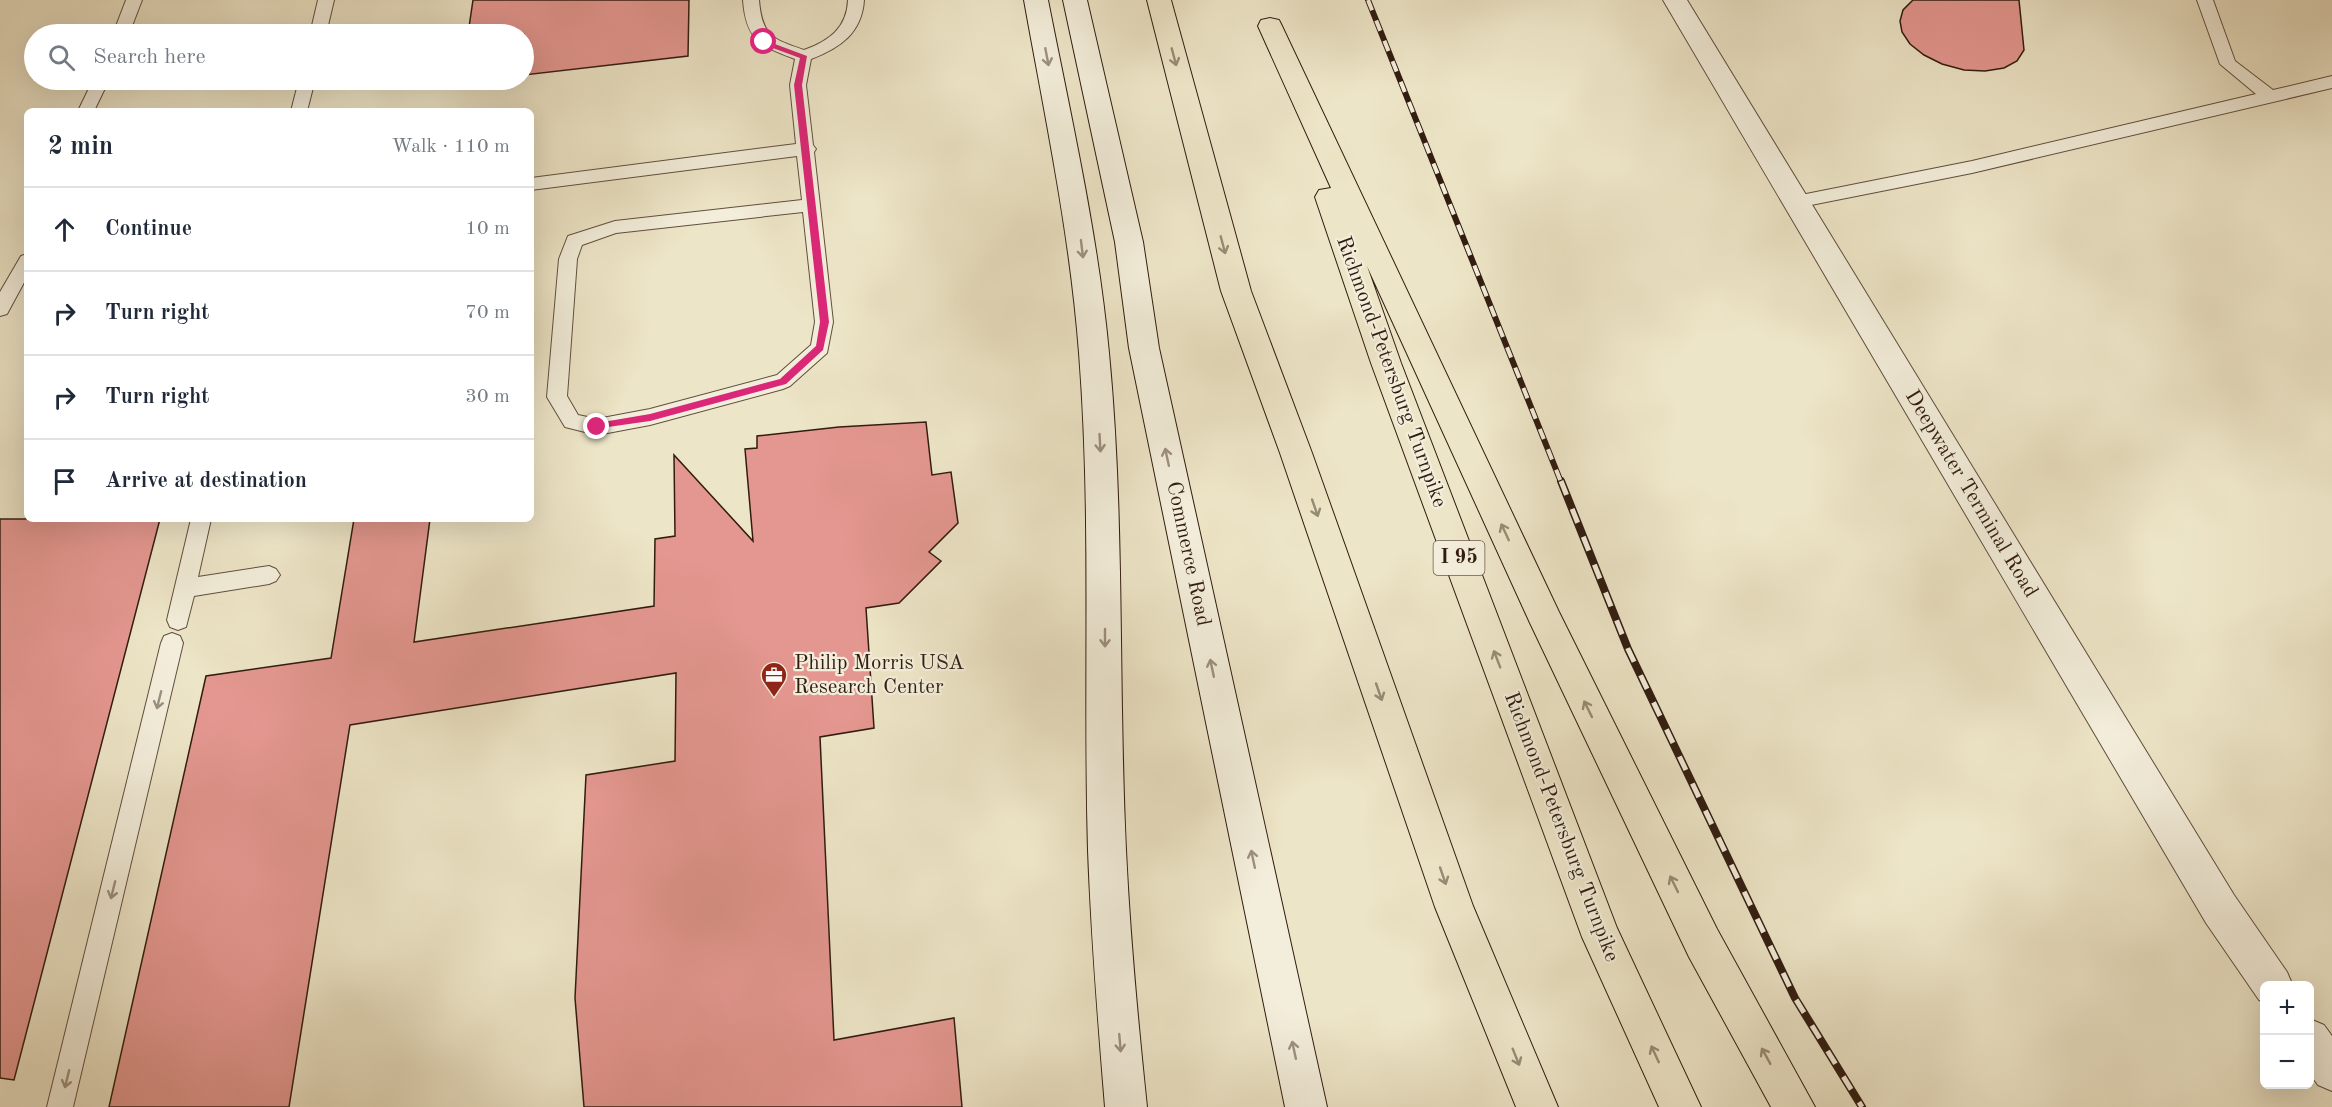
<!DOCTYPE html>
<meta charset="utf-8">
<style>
:root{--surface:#fff;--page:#f2f2f3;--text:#1f2937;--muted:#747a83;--line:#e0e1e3}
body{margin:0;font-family:"Old Standard TT",serif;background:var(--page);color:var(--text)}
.controls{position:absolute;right:18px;bottom:18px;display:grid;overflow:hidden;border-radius:9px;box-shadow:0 6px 24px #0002}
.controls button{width:54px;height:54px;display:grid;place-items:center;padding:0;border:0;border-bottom:2px solid var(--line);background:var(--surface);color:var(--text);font:30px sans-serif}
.stop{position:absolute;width:18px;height:18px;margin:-14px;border:4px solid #db2777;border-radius:50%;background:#fff}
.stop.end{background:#db2777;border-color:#fff;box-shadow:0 2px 6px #0008}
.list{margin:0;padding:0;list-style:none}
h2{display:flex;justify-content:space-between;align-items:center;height:78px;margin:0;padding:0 24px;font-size:26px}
h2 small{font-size:20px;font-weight:400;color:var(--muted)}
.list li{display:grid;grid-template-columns:39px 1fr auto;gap:18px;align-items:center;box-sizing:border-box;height:84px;padding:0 24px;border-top:2px solid var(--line)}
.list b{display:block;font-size:22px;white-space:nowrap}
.list em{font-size:20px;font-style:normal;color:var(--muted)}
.icon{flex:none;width:33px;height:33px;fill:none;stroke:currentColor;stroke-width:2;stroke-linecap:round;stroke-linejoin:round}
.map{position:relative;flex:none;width:2332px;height:1107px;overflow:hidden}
.search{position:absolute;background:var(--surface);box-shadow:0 6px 24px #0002;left:24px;top:24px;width:510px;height:66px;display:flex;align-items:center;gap:15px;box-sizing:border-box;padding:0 21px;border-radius:33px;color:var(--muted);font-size:22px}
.panel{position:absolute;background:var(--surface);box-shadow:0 6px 24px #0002;left:24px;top:108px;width:510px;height:414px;border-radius:9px}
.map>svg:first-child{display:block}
.building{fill:#e49790;stroke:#311c10;stroke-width:1.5}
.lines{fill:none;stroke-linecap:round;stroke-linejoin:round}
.lane-casing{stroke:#604e3e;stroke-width:2}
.street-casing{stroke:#604e3e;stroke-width:2}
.secondary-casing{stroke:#311c10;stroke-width:2}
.highway-casing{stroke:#311c10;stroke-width:2}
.lane{fill:#f3eedb;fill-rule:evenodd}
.street{fill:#f3eedb;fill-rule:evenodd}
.secondary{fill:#f3eedb;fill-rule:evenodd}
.highway{fill:#ede5c7;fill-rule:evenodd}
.rail-far1-casing{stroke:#311c10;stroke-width:6}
.rail-casing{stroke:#311c10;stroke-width:8}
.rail-far1{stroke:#f3eedb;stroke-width:4;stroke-dasharray:11;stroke-linecap:butt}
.rail{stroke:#f3eedb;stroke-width:5;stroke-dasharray:15;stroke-linecap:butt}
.oneway{stroke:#9c9080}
.oneway2{stroke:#988b75}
.route{fill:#db2777}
.labels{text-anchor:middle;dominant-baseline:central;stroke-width:4.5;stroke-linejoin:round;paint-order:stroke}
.shield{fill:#f3eedb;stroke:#6b5b4d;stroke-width:1.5}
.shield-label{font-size:20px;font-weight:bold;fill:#311c10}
.street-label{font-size:21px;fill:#311c10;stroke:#f3eedb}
.poi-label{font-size:21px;fill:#311c10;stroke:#f3eedb;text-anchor:start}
</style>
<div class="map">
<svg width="2332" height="1107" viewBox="0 0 2332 1107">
<rect width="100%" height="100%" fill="#ede5c7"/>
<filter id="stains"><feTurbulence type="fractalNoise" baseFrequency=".00333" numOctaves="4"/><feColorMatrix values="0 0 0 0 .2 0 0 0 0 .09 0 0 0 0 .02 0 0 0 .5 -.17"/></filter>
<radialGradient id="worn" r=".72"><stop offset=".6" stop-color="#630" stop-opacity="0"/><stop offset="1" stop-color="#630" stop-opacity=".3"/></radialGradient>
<g class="building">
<polygon points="473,0 689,0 688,56 524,75 524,34 468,34"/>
<polygon points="1913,0 2019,0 2024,50 2017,61 2004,68 1985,71 1964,70 1942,64 1924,55 1910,44 1902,32 1900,21 1903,10"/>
<polygon points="926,422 932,475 951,472 958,523 929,552 941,561 899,603 866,608 874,728 820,737 834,1040 954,1018 962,1107 584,1107 575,998 586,775 675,761 676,673 350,725 289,1107 109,1107 206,676 331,658 354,519 430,519 414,642 654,606 655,539 675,536 674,455 753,541 745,449 757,448 757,436 839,427"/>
<polygon points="0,519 160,519 14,1080 0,1078"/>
</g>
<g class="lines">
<g class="lane-casing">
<g id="lane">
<polygon points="126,0 142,0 129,34 113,34"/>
<polygon points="318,0 334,0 326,34 310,34"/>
<path d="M743 0H759C762 36 772 39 804 50 829 41 847 28 848 0H864C862 33 840 48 811 59L806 85 813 145 816 149 814 152 833 322 827 353 790 386 783 389 650 425 597 435 565 427 547 397 559 259 568 236 615 221 802 200 797 156 531 190V178L796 144 790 85 795 59C760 46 746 40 743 0ZM803 212 815 322 811 345 777 375 650 409 597 419 578 415 567 396 577 259 582 245 616 233Z"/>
<polygon points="2197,0 2213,0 2235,61 2273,90 2332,76 2332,88 1972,173 1796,208 1790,206 1787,202 1790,198 1796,196 1972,161 2256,94 2220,64"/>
<polygon points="93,80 109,80 94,111 78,111"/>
<polygon points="299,80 315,80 307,111 291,111"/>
<polygon points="27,254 27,277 7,314 0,316 0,292 21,256"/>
<polygon points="191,519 211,519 198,577 269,566 276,569 280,575 276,581 269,584 194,596 186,627 178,630 170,627 167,620"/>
<polygon points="172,633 180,636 183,643 73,1107 47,1107 161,643 164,636"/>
</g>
</g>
<g class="street-casing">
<g id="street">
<polygon points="1663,0 1687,0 2234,895 2287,972 2293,986 2264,986 2264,1002 2259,1000 2206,923"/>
<polygon points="2310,1019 2324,1025 2332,1036 2332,1091 2318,1085 2310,1074"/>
</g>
</g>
<g class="secondary-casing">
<g id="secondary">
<path d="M1024 0H1048C1071 117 1098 234 1109 353 1125 518 1118 685 1126 850 1130 936 1138 1022 1147 1107H1105C1098 1022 1091 936 1088 850 1083 685 1092 519 1079 353 1070 234 1045 117 1024 0Z"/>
<polygon points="1063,0 1087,0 1143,242 1159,348 1327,1107 1285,1107 1129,348 1115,242"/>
</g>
</g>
<g class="highway-casing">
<g id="highway">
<polygon points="1147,0 1171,0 1251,291 1312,453 1473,906 1558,1107 1516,1107 1435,907 1280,453 1221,291"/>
<polygon points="1270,18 1279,20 1282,26 1559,612 1717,929 1815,1107 1771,1107 1689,957 1530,623 1367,266 1401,363 1617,928 1701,1107 1659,1107 1582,937 1371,363 1315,197 1319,190 1331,188 1258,26 1261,20"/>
</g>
</g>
<use href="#lane" class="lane"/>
<use href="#street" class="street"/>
<use href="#secondary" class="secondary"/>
<use href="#highway" class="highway"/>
<g class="rail-far1-casing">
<polyline id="rail-far1" points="1368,0 1561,482"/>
</g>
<g class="rail-casing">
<polyline id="rail" points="1561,481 1628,649 1795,998 1862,1107"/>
</g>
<use href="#rail-far1" class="rail-far1"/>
<use href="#rail" class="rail"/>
</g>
<defs><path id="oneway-shaft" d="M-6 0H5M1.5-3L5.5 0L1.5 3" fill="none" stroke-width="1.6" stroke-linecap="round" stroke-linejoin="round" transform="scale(1.5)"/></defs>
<g class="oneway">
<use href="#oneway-shaft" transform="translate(1047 57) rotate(79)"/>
<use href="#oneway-shaft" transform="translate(1082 249) rotate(83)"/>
<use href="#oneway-shaft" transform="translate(1100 443) rotate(87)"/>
<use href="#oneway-shaft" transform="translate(1167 457) rotate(-102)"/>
<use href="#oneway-shaft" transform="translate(1105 638) rotate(90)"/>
<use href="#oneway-shaft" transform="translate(1212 668) rotate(-102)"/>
<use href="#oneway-shaft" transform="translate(159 700) rotate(104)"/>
<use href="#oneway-shaft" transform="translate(1253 859) rotate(-102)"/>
<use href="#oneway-shaft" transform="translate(113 890) rotate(104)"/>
<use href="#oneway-shaft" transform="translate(1120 1043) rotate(85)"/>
<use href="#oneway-shaft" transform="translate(1294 1050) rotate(-102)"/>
<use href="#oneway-shaft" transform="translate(67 1079) rotate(104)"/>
</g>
<g class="oneway2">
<use href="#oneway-shaft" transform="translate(1174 57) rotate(75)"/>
<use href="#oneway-shaft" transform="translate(1223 245) rotate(75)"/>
<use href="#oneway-shaft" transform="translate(1315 508) rotate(71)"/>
<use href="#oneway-shaft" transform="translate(1505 532) rotate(-115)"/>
<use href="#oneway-shaft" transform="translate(1497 659) rotate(-111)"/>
<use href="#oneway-shaft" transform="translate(1379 692) rotate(71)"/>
<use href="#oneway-shaft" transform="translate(1588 709) rotate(-116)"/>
<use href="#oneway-shaft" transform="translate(1443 876) rotate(71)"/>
<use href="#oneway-shaft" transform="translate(1674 884) rotate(-116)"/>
<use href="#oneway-shaft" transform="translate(1655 1054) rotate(-115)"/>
<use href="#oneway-shaft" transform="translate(1766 1056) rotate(-119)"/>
<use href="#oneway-shaft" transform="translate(1516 1057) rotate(68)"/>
</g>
<polygon class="route" points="764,40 807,56 802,85 829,322 823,350 786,384 650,421 594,429 592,427 597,423 650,414 780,379 816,346 820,322 794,85 800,58 762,44 761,42"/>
<defs>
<g id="office-pin" transform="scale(1.35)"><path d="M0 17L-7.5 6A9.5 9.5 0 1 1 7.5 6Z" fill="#8f2418" stroke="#f3eedb"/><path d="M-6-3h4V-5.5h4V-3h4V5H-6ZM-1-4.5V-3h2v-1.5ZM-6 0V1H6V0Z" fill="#fff"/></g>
</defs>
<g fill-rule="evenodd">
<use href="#office-pin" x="774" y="675"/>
</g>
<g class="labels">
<rect class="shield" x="1433.5" y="541" width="51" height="34" rx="4.5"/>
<g class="shield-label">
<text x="1459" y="558">I 95</text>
</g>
<g class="street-label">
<text transform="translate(1391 372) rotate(70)">Richmond-Petersburg Turnpike</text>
<text transform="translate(1971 494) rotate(59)">Deepwater Terminal Road</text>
<text transform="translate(1188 554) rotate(78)">Commerce Road</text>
<text transform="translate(1561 827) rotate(69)">Richmond-Petersburg Turnpike</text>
</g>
<g class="poi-label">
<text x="794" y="663">Philip Morris USA<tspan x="794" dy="24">Research Center</tspan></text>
</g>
</g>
<rect width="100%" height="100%" filter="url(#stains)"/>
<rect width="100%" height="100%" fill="url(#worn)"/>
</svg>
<div class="controls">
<button>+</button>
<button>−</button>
</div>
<div class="stop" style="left:764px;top:42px"></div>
<div class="stop end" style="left:597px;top:427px"></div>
<div class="search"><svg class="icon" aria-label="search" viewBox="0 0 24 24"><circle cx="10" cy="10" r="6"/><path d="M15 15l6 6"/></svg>Search here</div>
<section class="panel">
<h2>2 min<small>Walk · 110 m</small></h2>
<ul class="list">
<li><svg class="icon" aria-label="ahead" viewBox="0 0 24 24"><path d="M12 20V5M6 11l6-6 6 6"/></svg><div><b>Continue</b></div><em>10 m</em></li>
<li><svg class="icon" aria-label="right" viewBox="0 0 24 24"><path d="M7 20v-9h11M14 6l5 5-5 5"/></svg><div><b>Turn right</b></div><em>70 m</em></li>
<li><svg class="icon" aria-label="right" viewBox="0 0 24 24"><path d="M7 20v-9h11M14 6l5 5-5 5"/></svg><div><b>Turn right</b></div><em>30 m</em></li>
<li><svg class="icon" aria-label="arrive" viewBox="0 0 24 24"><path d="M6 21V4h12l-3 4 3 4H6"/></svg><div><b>Arrive at destination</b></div></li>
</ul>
</section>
</div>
